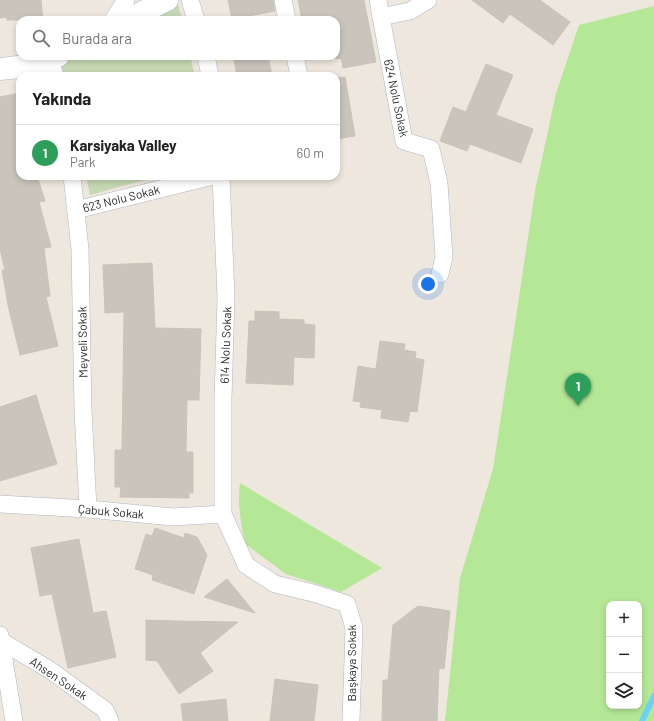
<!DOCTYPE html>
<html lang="tr">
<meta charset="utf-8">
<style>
:root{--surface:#fff;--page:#f2f2f2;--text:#222;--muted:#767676;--line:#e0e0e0;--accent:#3a62ff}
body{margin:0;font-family:Barlow,sans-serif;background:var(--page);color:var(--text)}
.controls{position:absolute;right:12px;bottom:12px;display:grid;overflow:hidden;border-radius:8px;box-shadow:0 2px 6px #0003}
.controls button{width:36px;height:36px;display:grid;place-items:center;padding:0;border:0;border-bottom:1px solid var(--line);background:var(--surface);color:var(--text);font:20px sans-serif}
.you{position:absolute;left:428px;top:284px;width:14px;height:14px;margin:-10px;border:3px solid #fff;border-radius:50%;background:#1a73e8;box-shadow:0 0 0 6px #1a73e833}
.badge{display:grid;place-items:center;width:26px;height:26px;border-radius:50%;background:var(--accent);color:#fff;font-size:13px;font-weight:700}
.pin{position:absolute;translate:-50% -33px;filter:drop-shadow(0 1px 2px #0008)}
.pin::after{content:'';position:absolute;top:21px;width:14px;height:12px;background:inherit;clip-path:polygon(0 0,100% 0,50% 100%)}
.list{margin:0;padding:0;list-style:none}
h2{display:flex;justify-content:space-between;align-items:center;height:52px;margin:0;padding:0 16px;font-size:17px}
h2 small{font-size:13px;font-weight:400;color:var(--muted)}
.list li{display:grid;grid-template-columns:26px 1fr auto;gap:12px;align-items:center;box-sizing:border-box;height:56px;padding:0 16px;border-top:1px solid var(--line)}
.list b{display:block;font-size:15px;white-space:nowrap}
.list p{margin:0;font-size:13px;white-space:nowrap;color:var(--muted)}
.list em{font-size:13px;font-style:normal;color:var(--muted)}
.icon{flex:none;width:22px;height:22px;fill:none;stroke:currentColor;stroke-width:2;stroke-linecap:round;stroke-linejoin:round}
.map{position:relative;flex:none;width:654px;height:721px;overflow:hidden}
.search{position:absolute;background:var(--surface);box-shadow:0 2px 6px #0003;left:16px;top:16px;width:324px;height:44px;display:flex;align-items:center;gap:10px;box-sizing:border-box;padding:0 14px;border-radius:12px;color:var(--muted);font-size:15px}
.panel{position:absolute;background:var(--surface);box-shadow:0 2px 6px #0003;left:16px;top:72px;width:324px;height:108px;border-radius:12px}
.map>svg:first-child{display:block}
.green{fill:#b4e897;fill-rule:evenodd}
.cemetery{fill:#c7d9b4}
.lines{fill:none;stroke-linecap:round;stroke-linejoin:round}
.stream{stroke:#6bd3f6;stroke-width:6}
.building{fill:#c9c5bc;stroke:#cac3b7}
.street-casing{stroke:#b2b5c0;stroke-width:18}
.secondary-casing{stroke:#b2b5c0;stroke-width:23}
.street{stroke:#fff;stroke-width:17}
.secondary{stroke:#fff;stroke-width:22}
.labels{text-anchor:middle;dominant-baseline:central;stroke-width:3;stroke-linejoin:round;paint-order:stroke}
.street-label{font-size:12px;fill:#2c2c2c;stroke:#fff}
</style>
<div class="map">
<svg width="654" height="721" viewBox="0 0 654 721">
<rect width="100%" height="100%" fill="#eee7de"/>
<g class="green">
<path d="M654 6V721H445L460 578 493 469 535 191 556 93 579 25ZM609 604H639V706H609Z"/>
<path d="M240 483 382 568 341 592 286 574 245 544C241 524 237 504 240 483Z"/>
</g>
<g class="cemetery">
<polygon points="178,4 182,20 146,20"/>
<polygon points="76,56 190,56 195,76 64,76 61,64"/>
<polygon points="86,176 160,176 90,195"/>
</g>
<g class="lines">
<polyline class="stream" points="642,721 654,696"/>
</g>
<g class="building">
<polygon points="0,0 41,0 43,20 7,20 7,17 0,18"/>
<polygon points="228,0 273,0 275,11 232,19"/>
<polygon points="298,0 364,0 376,62 343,68 341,58 336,59 336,20 302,20"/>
<polygon points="472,0 540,0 570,22 553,45 510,14 503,23"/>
<polygon points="249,56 268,56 272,76 237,76 234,59"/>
<polygon points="486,64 513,75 496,115 533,129 521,163 470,144 467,151 440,141 453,107 466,112"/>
<polygon points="345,77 355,136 336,139 336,78"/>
<polygon points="20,93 20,176 37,176 45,201 39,202 51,247 44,248 50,296 46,297 58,346 20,355 8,305 2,270 5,270 0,249 0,97"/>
<polygon points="152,263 155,328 201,329 199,400 187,400 186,452 193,452 193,493 189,493 189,498 120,497 121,487 115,487 115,450 122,450 124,312 105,313 103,265"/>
<polygon points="255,311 279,312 279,319 304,320 304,324 315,325 314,358 294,357 293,385 246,383 249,321 255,321"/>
<polygon points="380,341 405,344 404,350 416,352 415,358 424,360 417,412 410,411 408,422 381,418 382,410 360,407 361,402 353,401 358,366 376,369"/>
<polygon points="36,395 57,464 0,481 0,407"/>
<polygon points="155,528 184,538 185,533 197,537 207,555 194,594 152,580 153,575 135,569 146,534 152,536"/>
<polygon points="79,539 93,613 106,611 116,657 68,668 52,594 40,596 31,548"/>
<polygon points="227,579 255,613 204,597"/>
<polygon points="418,606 450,611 444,669 439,668 437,721 382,721 383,680 388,680 393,625"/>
<polygon points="146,620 174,621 238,622 200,653 213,671 179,694 157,661 146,660"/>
<polygon points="275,679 318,685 314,721 270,721"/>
<polygon points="226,699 228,721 183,721 181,704"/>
</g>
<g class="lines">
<g class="street-casing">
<g id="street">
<polyline points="190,0 196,20"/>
<polyline points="283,0 287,20"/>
<polyline points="378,0 404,141 431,149 439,183 444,257 440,274"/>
<polyline points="381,17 410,11 428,0"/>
<polyline points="113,20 126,0"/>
<polyline points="206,56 210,76"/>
<polyline points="295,56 299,76"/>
<polyline points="50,60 55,76"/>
<polyline points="72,176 80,249 83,410 88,509"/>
<polyline points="221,176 226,297 223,399 223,514 246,565 275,584 313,593 347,604 354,628 351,721"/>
<polyline points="76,210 213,176"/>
<polyline points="0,504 88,509 173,517 223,514"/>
<polyline points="0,635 14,721"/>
<polyline points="1,641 50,670 105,710 110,721"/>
</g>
</g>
<g class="secondary-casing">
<g id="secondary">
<polyline points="127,20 167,0"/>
<path d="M0 69C20 67 40 65 58 56"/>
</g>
</g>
<use href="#street" class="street"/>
<use href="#secondary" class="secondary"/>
</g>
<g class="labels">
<g class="street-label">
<text transform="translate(397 98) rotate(78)">624 Nolu Sokak</text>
<text transform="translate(121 198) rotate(-14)">623 Nolu Sokak</text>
<text transform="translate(82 342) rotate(-91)">Meyveli Sokak</text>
<text transform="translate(225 345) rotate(-88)">614 Nolu Sokak</text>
<text transform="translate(111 511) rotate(5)">Çabuk Sokak</text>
<text transform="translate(351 663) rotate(-90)">Başkaya Sokak</text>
<text transform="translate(59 678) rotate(34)">Ahsen Sokak</text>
</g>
</g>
</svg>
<div class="controls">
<button>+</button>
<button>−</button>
<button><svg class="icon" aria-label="layers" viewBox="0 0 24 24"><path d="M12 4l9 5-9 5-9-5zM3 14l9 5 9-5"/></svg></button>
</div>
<div class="you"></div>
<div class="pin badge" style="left:578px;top:406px;background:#2e9e5b">1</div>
<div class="search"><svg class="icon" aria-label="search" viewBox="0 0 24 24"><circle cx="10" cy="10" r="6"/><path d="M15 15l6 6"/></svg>Burada ara</div>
<section class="panel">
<h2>Yakında<small></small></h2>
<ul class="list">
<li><span class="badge" style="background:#2e9e5b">1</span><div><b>Karsiyaka Valley</b><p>Park</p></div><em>60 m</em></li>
</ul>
</section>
</div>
